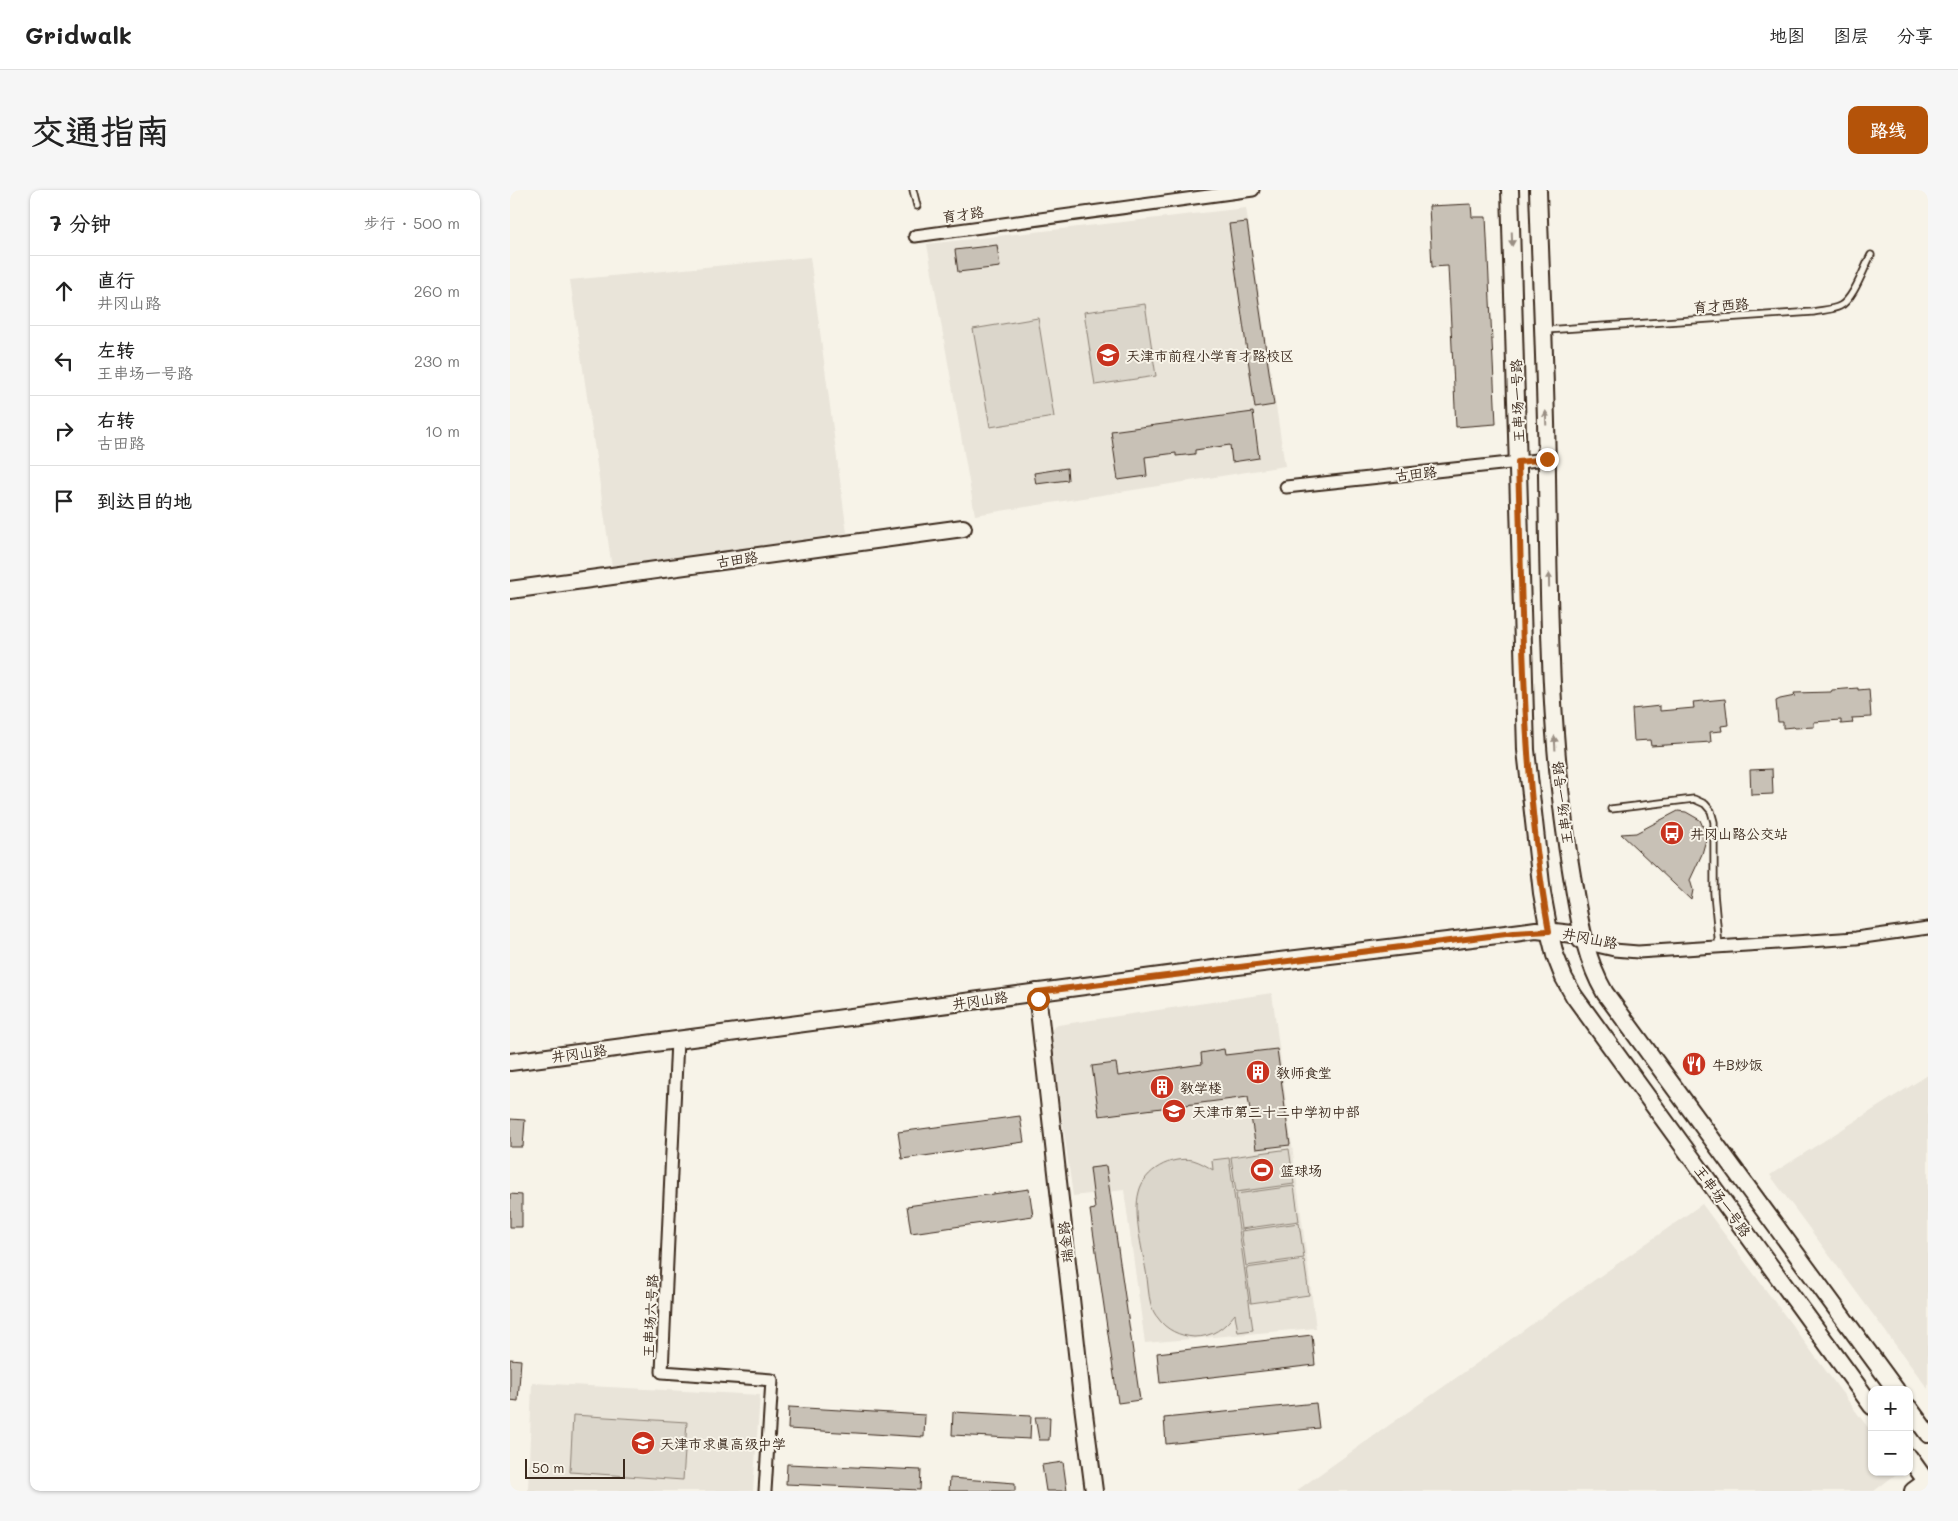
<!DOCTYPE html>
<html lang="zh">
<meta charset="utf-8">
<style>
:root{--surface:#fff;--page:#f6f6f6;--text:#222;--muted:#767676;--line:#e0e0e0;--accent:#b45309}
body{margin:0;font-family:Mali,"LXGW WenKai TC",sans-serif;background:var(--page);color:var(--text)}
.controls{position:absolute;right:15px;bottom:15px;display:grid;overflow:hidden;border-radius:10px;box-shadow:0 1px 4px #0004}
.controls button{width:45px;height:45px;display:grid;place-items:center;padding:0;border:0;border-bottom:1px solid var(--line);background:var(--surface);color:var(--text);font:25px sans-serif}
.scale{position:absolute;left:15px;bottom:12px;width:100px;box-sizing:border-box;padding-left:5px;border:2px solid #3b2a1e;border-top:0;font-size:14px;line-height:18px;white-space:nowrap;color:#3b2a1e;-webkit-text-stroke:4px #f7f3e8;paint-order:stroke}
.stop{position:absolute;width:15px;height:15px;margin:-11px;border:4px solid #b45309;border-radius:50%;background:#fff}
.stop.end{background:#b45309;border-color:#fff;box-shadow:0 1px 5px #0008}
.list{margin:0;padding:0;list-style:none}
h2{display:flex;justify-content:space-between;align-items:center;height:65px;margin:0;padding:0 20px;font-size:21px}
h2 small{font-size:16px;font-weight:400;color:var(--muted)}
.list li{display:grid;grid-template-columns:32px 1fr auto;gap:15px;align-items:center;box-sizing:border-box;height:70px;padding:0 20px;border-top:1px solid var(--line)}
.list b{display:block;font-size:19px;white-space:nowrap}
.list p{margin:0;font-size:16px;white-space:nowrap;color:var(--muted)}
.list em{font-size:16px;font-style:normal;color:var(--muted)}
.icon{flex:none;width:28px;height:28px;fill:none;stroke:currentColor;stroke-width:2;stroke-linecap:round;stroke-linejoin:round}
.map{position:relative;flex:none;width:1418px;height:1301px;overflow:hidden;border-radius:10px}
header{display:flex;align-items:center;gap:30px;box-sizing:border-box;height:70px;padding:0 25px;background:var(--surface);border-bottom:1px solid var(--line)}
header strong{font-size:24px}
nav{display:flex;gap:28px;margin-inline-start:auto;font-size:18px}
.intro{display:flex;align-items:center;justify-content:space-between;box-sizing:border-box;height:120px;padding:0 30px}
h1{margin:0;font-size:35px}
.button{padding:12px 22px;border-radius:10px;background:var(--accent);color:#fff;font-size:18px;font-weight:700}
main{display:flex;gap:30px;padding:0 30px}
aside{flex:1;background:var(--surface);border-radius:10px;box-shadow:0 1px 4px #0004}
.map>svg:first-child{display:block}
.built{fill:#e9e4d9}
.green{fill:#dbd6cb;stroke:#8b8074}
.building{fill:#c8c1b6;stroke:#3b2a1e}
.lines{fill:none;stroke-linecap:round;stroke-linejoin:round}
.lane-casing{stroke:#3b2a1e;stroke-width:9}
.street-casing{stroke:#3b2a1e;stroke-width:15}
.secondary-casing{stroke:#3b2a1e;stroke-width:20}
.lane{stroke:#f7f3e8;stroke-width:5.5}
.street{stroke:#f7f3e8;stroke-width:11}
.secondary{stroke:#f7f3e8;stroke-width:16}
.oneway{fill:#998e83}
.route{stroke:#b45309;stroke-width:6}
.labels{text-anchor:middle;dominant-baseline:central;stroke-width:4;stroke-linejoin:round;paint-order:stroke}
.street-label{font-size:14px;fill:#3b2a1e;stroke:#f7f3e8}
.poi-label{font-size:14px;fill:#3b2a1e;stroke:#f7f3e8;text-anchor:start}
</style>
<header>
<strong>Gridwalk</strong>
<nav><a>地图</a><a>图层</a><a>分享</a></nav>
</header>
<div class="intro"><h1>交通指南</h1><a class="button">路线</a></div>
<main>
<aside>
<h2>7 分钟<small>步行 · 500 m</small></h2>
<ul class="list">
<li><svg class="icon" aria-label="ahead" viewBox="0 0 24 24"><path d="M12 20V5M6 11l6-6 6 6"/></svg><div><b>直行</b><p>井冈山路</p></div><em>260 m</em></li>
<li><svg class="icon" aria-label="left" viewBox="0 0 24 24"><path d="M17 20v-9H6M10 6l-5 5 5 5"/></svg><div><b>左转</b><p>王串场一号路</p></div><em>230 m</em></li>
<li><svg class="icon" aria-label="right" viewBox="0 0 24 24"><path d="M7 20v-9h11M14 6l5 5-5 5"/></svg><div><b>右转</b><p>古田路</p></div><em>10 m</em></li>
<li><svg class="icon" aria-label="arrive" viewBox="0 0 24 24"><path d="M6 21V4h12l-3 4 3 4H6"/></svg><div><b>到达目的地</b></div></li>
</ul>
</aside>
<div class="map">
<svg width="1418" height="1301" viewBox="0 0 1418 1301">
<rect width="100%" height="100%" fill="#f7f3e8"/>
<filter id="ink" filterUnits="userSpaceOnUse"><feTurbulence type="fractalNoise" baseFrequency=".02" numOctaves="2"/><feDisplacementMap in="SourceGraphic" scale="10" xChannelSelector="R" yChannelSelector="G"/><feConvolveMatrix kernelMatrix="1 2 1 2 8 2 1 2 1" color-interpolation-filters="sRGB"/></filter>
<g filter="url(#ink)">
<g class="built">
<polygon points="736,18 775,276 465,325 417,54"/>
<polygon points="300,67 337,343 102,378 60,90"/>
<polygon points="762,803 806,1138 635,1153 614,1000 563,1006 540,843 543,838 548,835"/>
<polygon points="1418,885 1418,1199 1260,985"/>
<polygon points="1192,1014 1362,1243 1362,1282 1389,1282 1364,1301 786,1301"/>
<polygon points="22,1193 250,1205 243,1301 18,1301"/>
</g>
<g class="green">
<polygon points="635,114 646,186 585,195 574,122"/>
<polygon points="528,128 544,227 480,237 463,139"/>
<polygon points="779,959 784,994 726,1002 721,967"/>
<path d="M719 968 743 1140 728 1142 725 1124C714 1138 703 1147 684 1147 670 1146 656 1140 648 1128 645 1125 642 1119 641 1115 638 1104 638 1092 636 1081 632 1058 623 1024 629 1002 634 980 661 966 683 970 690 972 697 976 703 980L702 970Z"/>
<polygon points="784,996 789,1031 731,1039 726,1004"/>
<polygon points="789,1033 794,1068 736,1076 731,1041"/>
<polygon points="794,1070 799,1105 741,1113 736,1078"/>
<polygon points="63,1225 177,1232 173,1290 60,1282"/>
</g>
<g class="building">
<polygon points="961,14 962,27 976,27 986,234 946,237 938,76 922,77 919,16"/>
<polygon points="737,32 764,215 745,218 719,34"/>
<polygon points="487,55 490,77 448,82 445,60"/>
<polygon points="743,222 749,268 722,272 720,255 685,260 685,264 666,266 666,263 635,267 637,286 608,290 601,241"/>
<polygon points="557,278 558,290 526,294 524,283"/>
<polygon points="1348,498 1348,500 1359,499 1361,527 1342,528 1343,533 1331,534 1331,530 1304,532 1304,537 1285,538 1284,537 1273,538 1273,532 1268,532 1266,511 1270,509 1285,506 1284,503 1321,502 1322,500"/>
<polygon points="1215,509 1218,535 1211,536 1212,541 1200,542 1201,552 1141,556 1140,550 1124,551 1122,519 1150,516 1150,521 1184,518 1183,512"/>
<polygon points="1262,579 1263,604 1241,605 1240,580"/>
<polygon points="1168,621 1176,622 1190,630 1197,646 1192,664 1180,690 1183,700 1181,710 1111,644 1126,643"/>
<polygon points="714,859 715,865 767,859 780,955 746,959 738,907 589,926 582,876 606,873 608,886 692,874 691,863"/>
<polygon points="510,926 514,952 392,969 388,942"/>
<polygon points="0,929 15,930 13,957 0,957"/>
<polygon points="596,976 630,1210 608,1213 580,1020 585,1019 580,978"/>
<polygon points="519,999 523,1026 401,1043 397,1016"/>
<polygon points="0,1004 12,1005 12,1037 0,1037"/>
<polygon points="802,1145 805,1175 650,1193 647,1163"/>
<polygon points="0,1169 11,1170 8,1211 0,1210"/>
<polygon points="806,1213 809,1238 656,1254 654,1228"/>
<polygon points="279,1217 415,1225 414,1247 278,1239"/>
<polygon points="443,1222 521,1226 520,1249 442,1245"/>
<polygon points="525,1227 540,1227 539,1250 529,1250"/>
<polygon points="553,1272 557,1301 536,1301 532,1275"/>
<polygon points="277,1274 411,1280 410,1300 276,1294"/>
<polygon points="440,1288 505,1293 505,1301 439,1301"/>
</g>
<g class="lines">
<g class="lane-casing">
<g id="lane">
<polyline points="403,0 407,16"/>
<path d="M1035 140 1303 122C1312 120 1322 120 1330 116 1343 110 1354 78 1361 65"/>
<polyline points="1101,619 1184,609 1195,614 1201,621 1204,632 1204,703 1209,757"/>
</g>
</g>
<g class="street-casing">
<g id="street">
<polyline points="405,46 743,0"/>
<polyline points="776,297 1037,269"/>
<polyline points="1069,752 1104,760 1128,762 1346,748 1418,738"/>
<polyline points="167,850 152,1182 262,1190 255,1301"/>
</g>
</g>
<g class="secondary-casing">
<g id="secondary">
<polyline points="1000,0 1016,560 1032,703 1039,741 1045,765 1054,788 1064,806 1362,1216"/>
<path d="M1028 0C1031 95 1036 190 1037 285 1039 419 1039 554 1062 686 1069 726 1074 767 1095 803L1386 1200"/>
<polyline points="0,400 453,338"/>
<polyline points="527,802 572,1208 584,1301"/>
<polyline points="0,872 711,778 1004,743 1026,740 1072,745"/>
<polyline points="1399,1218 1418,1244"/>
<polyline points="1399,1267 1416,1291 1418,1290"/>
<polyline points="1403,1301 1418,1290"/>
</g>
</g>
<use href="#lane" class="lane"/>
<use href="#street" class="street"/>
<use href="#secondary" class="secondary"/>
</g>
<defs><path id="oneway-solid" d="M-6-.8H1V-3.2L6.5 0L1 3.2V.8H-6Z" transform="scale(1.25)"/></defs>
<g class="oneway">
<use href="#oneway-solid" transform="translate(1002 49) rotate(88)"/>
<use href="#oneway-solid" transform="translate(1036 228) rotate(-92)"/>
<use href="#oneway-solid" transform="translate(1039 390) rotate(-91)"/>
<use href="#oneway-solid" transform="translate(1045 553) rotate(-93)"/>
</g>
</g>
<g class="lines" filter="url(#ink)">
<path class="route" d="M528 809 527 802 1004 743 1039 741C1011 586 1013 428 1008 272L1037 269"/>
</g>
<defs>
<g id="school-disc" transform="scale(1.25)"><circle r="9.5" fill="#c8321e" stroke="#f7f3e8"/><path d="M0-5L7-2L0 1L-7-2ZM-4 1L0 2.5L4 1V4Q0 6-4 4Z" fill="#fff"/></g>
<g id="bus-disc" transform="scale(1.25)"><circle r="9.5" fill="#c8321e" stroke="#f7f3e8"/><path d="M-5-6H5V4H4V6H2V4H-2V6H-4V4H-5ZM-3.5-4V0h7V-4ZM-3.5 1.2v1.5H-2V1.2ZM2 1.2v1.5H3.5V1.2Z" fill="#fff"/></g>
<g id="restaurant-disc" transform="scale(1.25)"><circle r="9.5" fill="#c8321e" stroke="#f7f3e8"/><path d="M-5-6h1v4h1v-4h1v4h1v-4h1v5L-1.5 .5V6h-2V.5L-5-1ZM5-6V6H3V1.5H1.5Q1.5-4 5-6Z" fill="#fff"/></g>
<g id="building-disc" transform="scale(1.25)"><circle r="9.5" fill="#c8321e" stroke="#f7f3e8"/><path d="M-4-6H4V6H1V3H-1V6H-4ZM-2.5-4.3h1.7v1.8h-1.7ZM.8-4.3h1.7v1.8H.8ZM-2.5-1h1.7V.8h-1.7ZM.8-1h1.7V.8H.8Z" fill="#fff"/></g>
<g id="stadium-disc" transform="scale(1.25)"><circle r="9.5" fill="#c8321e" stroke="#f7f3e8"/><path d="M0-5a6.5 5 0 1 0 0 10a6.5 5 0 1 0 0-10ZM-3.5-1.8h7v3.6h-7Z" fill="#fff"/></g>
</defs>
<g fill-rule="evenodd">
<use href="#school-disc" x="598" y="165"/>
<use href="#bus-disc" x="1162" y="643"/>
<use href="#restaurant-disc" x="1184" y="874"/>
<use href="#building-disc" x="748" y="882"/>
<use href="#building-disc" x="652" y="897"/>
<use href="#school-disc" x="664" y="921"/>
<use href="#stadium-disc" x="752" y="980"/>
<use href="#school-disc" x="133" y="1253"/>
</g>
<g class="labels">
<g class="street-label">
<text transform="translate(453 24) rotate(-8)">育才路</text>
<text transform="translate(1211 115) rotate(-4)">育才西路</text>
<text transform="translate(1007 211) rotate(-92)">王串场一号路</text>
<text transform="translate(906 283) rotate(-6)">古田路</text>
<text transform="translate(227 369) rotate(-8)">古田路</text>
<text transform="translate(1052 613) rotate(-97)">王串场一号路</text>
<text transform="translate(1080 748) rotate(11)">井冈山路</text>
<text transform="translate(470 810) rotate(-8)">井冈山路</text>
<text transform="translate(69 863) rotate(-8)">井冈山路</text>
<text transform="translate(1213 1011) rotate(54)">王串场一号路</text>
<text transform="translate(555 1052) rotate(-96)">瑞金路</text>
<text transform="translate(140 1126) rotate(-87)">王串场六号路</text>
</g>
<g class="poi-label">
<text x="616" y="165">天津市前程小学育才路校区</text>
<text x="1180" y="643">井冈山路公交站</text>
<text x="1202" y="874">牛B炒饭</text>
<text x="766" y="882">教师食堂</text>
<text x="670" y="897">教学楼</text>
<text x="682" y="921">天津市第三十二中学初中部</text>
<text x="770" y="980">篮球场</text>
<text x="150" y="1253">天津市求真高级中学</text>
</g>
</g>
</svg>
<div class="controls">
<button>+</button>
<button>−</button>
</div>
<div class="scale">50 m</div>
<div class="stop" style="left:528px;top:809px"></div>
<div class="stop end" style="left:1037px;top:269px"></div>
</div>
</main>
